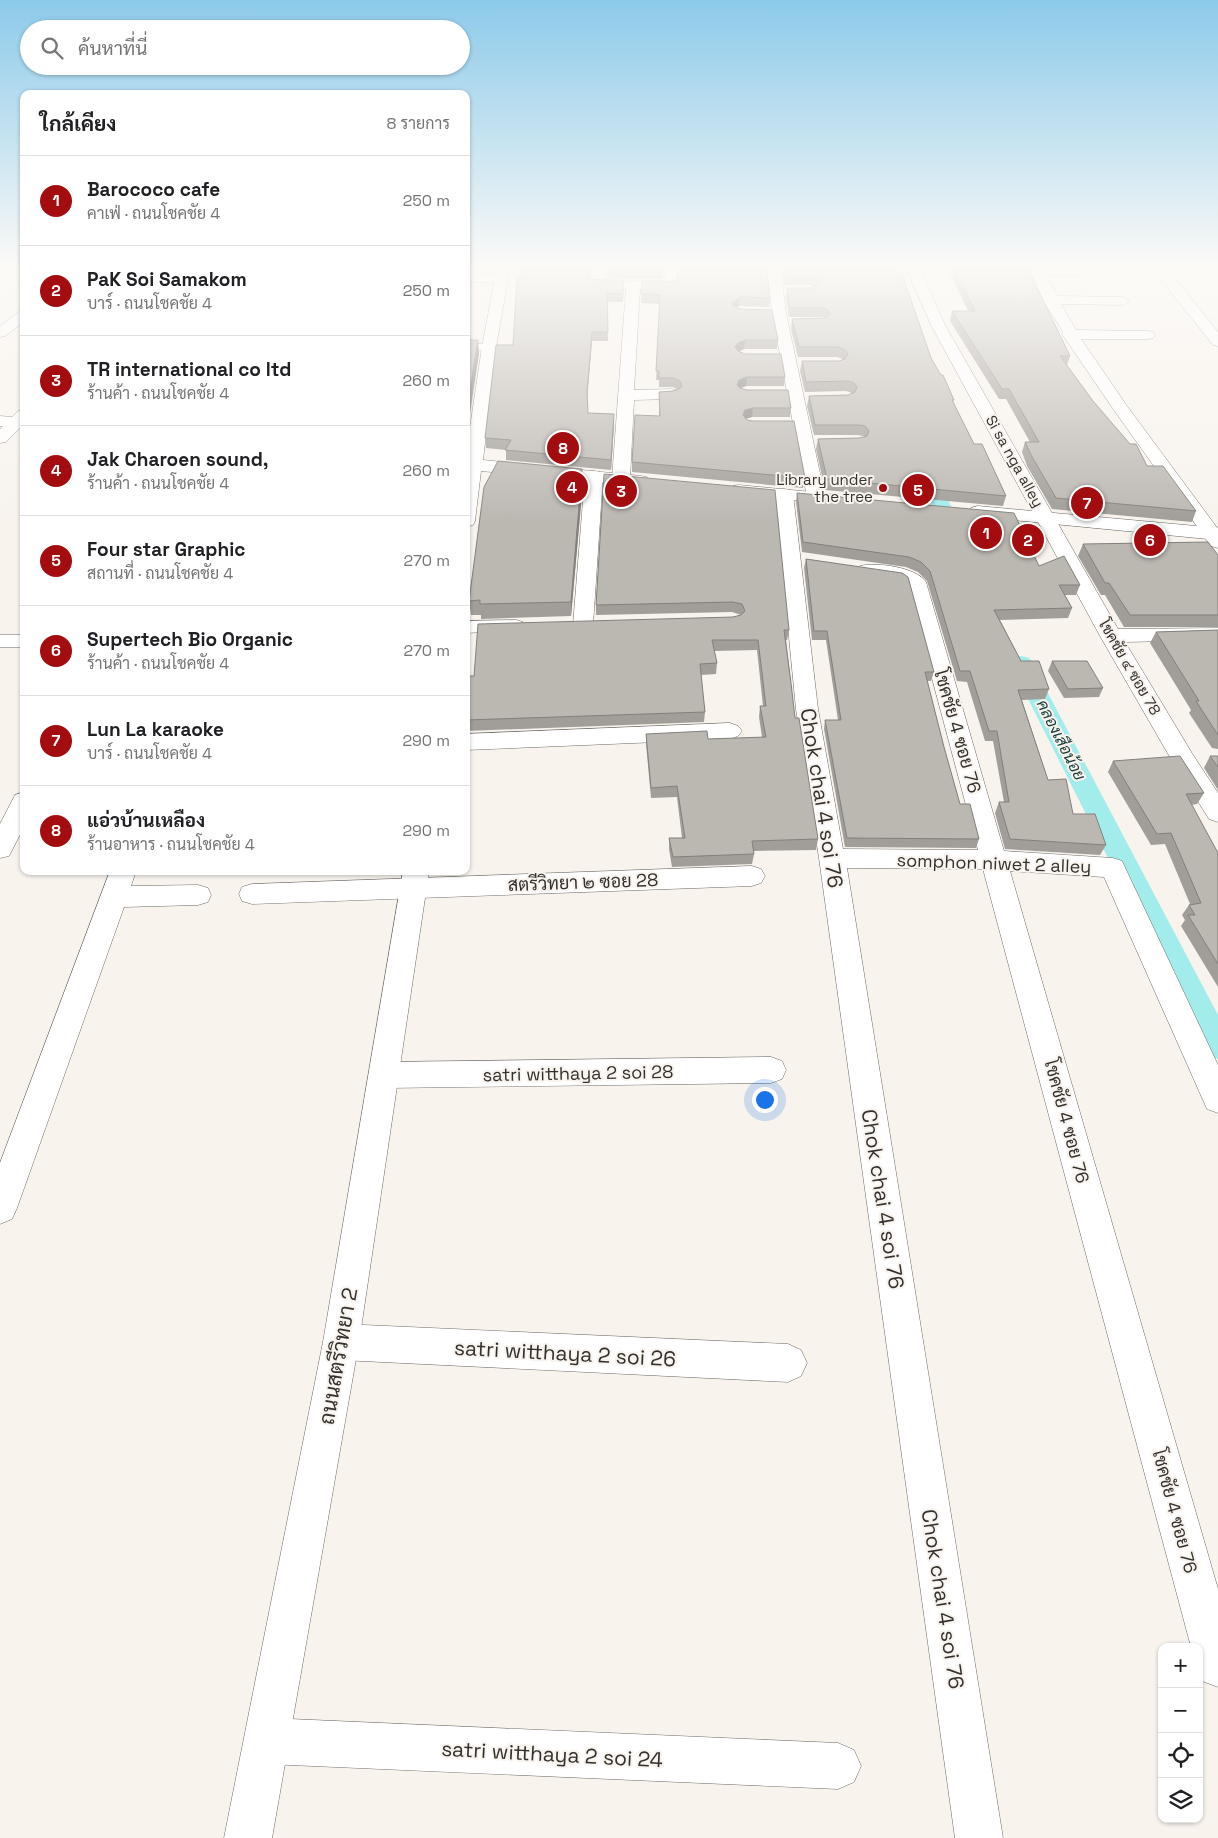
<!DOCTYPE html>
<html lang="th">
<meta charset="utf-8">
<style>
:root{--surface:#fff;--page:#f6f6f6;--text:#202124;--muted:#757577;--line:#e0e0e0;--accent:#a40d10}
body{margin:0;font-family:"Space Grotesk",Sarabun,sans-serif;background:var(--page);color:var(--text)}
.controls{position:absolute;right:15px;bottom:15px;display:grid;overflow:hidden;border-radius:10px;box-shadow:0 1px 4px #0004}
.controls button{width:45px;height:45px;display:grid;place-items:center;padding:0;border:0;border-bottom:1px solid var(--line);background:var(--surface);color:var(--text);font:25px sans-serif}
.you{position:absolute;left:764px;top:1099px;width:18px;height:18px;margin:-12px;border:4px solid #fff;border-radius:50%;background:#1a73e8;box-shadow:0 0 0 8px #1a73e833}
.badge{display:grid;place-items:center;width:32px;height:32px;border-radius:50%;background:var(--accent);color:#fff;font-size:16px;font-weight:700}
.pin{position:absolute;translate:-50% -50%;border:2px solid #fff;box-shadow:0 1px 5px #0006}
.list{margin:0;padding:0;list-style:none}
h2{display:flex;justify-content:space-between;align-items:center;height:65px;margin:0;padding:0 20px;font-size:21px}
h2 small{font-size:16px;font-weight:400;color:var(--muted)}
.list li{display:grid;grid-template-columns:32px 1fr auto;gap:15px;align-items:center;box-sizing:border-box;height:90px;padding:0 20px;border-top:1px solid var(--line)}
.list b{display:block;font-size:19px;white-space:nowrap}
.list p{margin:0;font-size:16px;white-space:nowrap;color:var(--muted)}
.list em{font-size:16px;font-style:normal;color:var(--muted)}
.icon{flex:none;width:28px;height:28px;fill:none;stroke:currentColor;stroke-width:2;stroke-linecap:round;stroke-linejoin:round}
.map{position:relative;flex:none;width:1218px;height:1838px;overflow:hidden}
.search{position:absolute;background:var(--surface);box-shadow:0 1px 4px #0004;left:20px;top:20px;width:450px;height:55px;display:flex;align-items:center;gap:12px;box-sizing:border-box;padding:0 18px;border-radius:28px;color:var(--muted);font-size:19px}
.panel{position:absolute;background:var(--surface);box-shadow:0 1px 4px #0004;left:20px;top:90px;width:450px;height:785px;border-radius:10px}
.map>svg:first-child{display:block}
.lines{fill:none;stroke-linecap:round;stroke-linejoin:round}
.canal{fill:#a3ecec;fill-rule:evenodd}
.minor-casing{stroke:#6d6964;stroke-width:1}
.tertiary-casing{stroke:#6d6964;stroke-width:1}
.minor{fill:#fff;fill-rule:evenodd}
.tertiary{fill:#fff;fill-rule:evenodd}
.wall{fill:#a19d98}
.shaded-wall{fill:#83807c}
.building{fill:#bbb7b1;stroke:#83807c}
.poi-dot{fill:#a40d10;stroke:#f8f3ed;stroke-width:2}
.labels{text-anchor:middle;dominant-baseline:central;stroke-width:4;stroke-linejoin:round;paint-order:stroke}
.far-street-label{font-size:15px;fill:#33312f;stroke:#f8f3ed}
.far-poi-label{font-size:15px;fill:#33312f;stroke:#f8f3ed;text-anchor:end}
.far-water-label{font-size:16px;font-style:italic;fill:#163a3a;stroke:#f8f3ed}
.street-label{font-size:18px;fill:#33312f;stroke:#f8f3ed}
.near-street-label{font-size:21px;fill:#33312f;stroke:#f8f3ed}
</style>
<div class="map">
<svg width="1218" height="1838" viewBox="0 0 1218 1838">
<rect width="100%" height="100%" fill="#f8f3ed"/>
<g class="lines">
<g class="canal">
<polygon points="921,460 927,461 930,465 969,541 966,545 959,547 952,545 949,541 912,465 915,461"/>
<polygon points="1021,656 1029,658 1032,663 1218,1015 1218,1059 1207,1055 1010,663 1013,658"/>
</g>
<g class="minor-casing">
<g id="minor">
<polygon points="496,265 510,265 506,282 496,282 494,279"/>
<polygon points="594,265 607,265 604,280 664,281 666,265 679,265 675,288 640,289 634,390 672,389 678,391 680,394 678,397 672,399 634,400 630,479 627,483 621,484 615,483 612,479 626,288 591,287 589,284"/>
<polygon points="767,265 780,265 786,313 825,497 822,501 816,502 810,501 807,497 772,313"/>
<polygon points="905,265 918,265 945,325 1118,629 1218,628 1218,640 1125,642 1193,755 1218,793 1218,822 1209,819 1171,759 1100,636 931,325"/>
<polygon points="1154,265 1164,265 1218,332 1218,346 1213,345 1154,271 1152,268"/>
<polygon points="1037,267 1110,269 1112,272 1105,276 1046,275 1057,296 1123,297 1130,301 1123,305 1061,304 1076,330 1148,331 1153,332 1155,335 1153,338 1148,339 1081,339 1127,406 1218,529 1218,548 1211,546 1116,413 1062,334 1063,332 1043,300 1030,271"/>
<polygon points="24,311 24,322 5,336 0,337 0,326 19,312"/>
<polygon points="466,343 494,344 496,347 494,350 466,351"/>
<polygon points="24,409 24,424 6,442 0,443 0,429 18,411"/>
<polygon points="594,471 600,472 603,476 593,625 590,629 583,631 576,629 573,625 585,476 588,472"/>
<path d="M784 489 790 490 793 494 818 709 843 849 978 850 907 585 900 580 860 574 857 570 860 566C877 562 916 567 926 582L1004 851 1113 858 1122 861 1218 1065V1113L1207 1109 1104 877 1010 871 1218 1589V1687L1202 1681 1199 1673V1647H1191L983 869 847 868 1003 1838H955L819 858 796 709 775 494 778 490Z"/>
<polygon points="516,620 523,622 527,626 523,630 466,633 466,621"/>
<rect x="0" y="635" width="24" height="12"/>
<polygon points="730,723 738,726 742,731 738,736 730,739 466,750 466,734"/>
<polygon points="24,792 24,827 9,856 0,858 0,824 15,795"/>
<polygon points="752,866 761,869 765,876 761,883 752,886 252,904 242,901 239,894 242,887 252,884"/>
<polygon points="110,871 136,871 131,886 198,885 208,888 211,895 208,902 198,905 124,907 17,1208 12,1219 0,1224 0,1163"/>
<polygon points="771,1057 782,1061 786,1070 782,1079 771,1083 385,1088 374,1084 370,1075 374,1066 385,1062"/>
<polygon points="341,1324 788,1344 801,1350 807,1363 801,1376 788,1382 341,1360 328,1355 323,1342 328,1329"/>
<polygon points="267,1718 838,1743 854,1750 861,1766 854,1782 838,1789 267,1764 251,1757 244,1741 251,1725"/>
</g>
</g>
<g class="tertiary-casing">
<g id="tertiary">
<polygon points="466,273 501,275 508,279 496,347 483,460 641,476 647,477 650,481 647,485 641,486 481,471 475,521 473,525 466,527 466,454 482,347 494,283 466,281"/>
<polygon points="0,416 24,418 24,428 0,426"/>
<polygon points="739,485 833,494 839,495 842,499 839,503 833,504 733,494 730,490 733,486"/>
<polygon points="978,506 1218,528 1218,540 971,516 969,512 971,508"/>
<polygon points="403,871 429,871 359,1342 272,1838 224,1838 323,1342"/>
</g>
</g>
<use href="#minor" class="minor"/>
<use href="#tertiary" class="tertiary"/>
</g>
<g class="wall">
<polygon points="520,265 591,265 588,278 589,279 624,290 623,302 607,302 608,341 592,341 587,397 588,413 614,424 611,470 506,460 506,450 486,448 485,438 513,345 520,277"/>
<polygon points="607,265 665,265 662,279 606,278"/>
<polygon points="782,265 899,265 931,358 954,400 953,402 974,444 1006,496 1003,506 825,490 816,449 818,439 859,438 864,437 863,436 857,435 814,435 807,406 809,396 848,395 852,393 846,391 805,392 800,371 802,361 839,361 843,359 837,357 798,357 791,329 792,319 826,318 820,317 789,317 786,297 787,288 812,288 813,287 811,285 784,285 782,270"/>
<polygon points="920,265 1026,265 1070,356 1067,365 1093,401 1147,466 1196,511 1192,522 1052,509 1027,466 1022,452 1025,442 1030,442 1006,399 999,399 950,321 952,311 968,311 948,269 922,269"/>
<polygon points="677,281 770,298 769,307 739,306 737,307 778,340 777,349 744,349 739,351 785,377 784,386 746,386 740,388 791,408 790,417 752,417 746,419 805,478 803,488 632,472 632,462 659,416 659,392 673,391 678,390 673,387 659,387 659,380 656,380 660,304 641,303 642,282"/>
<polygon points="604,474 789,630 787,640 786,640 795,718 818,839 816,850 754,851 754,854 752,864 672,867 669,849 669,838 682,838 677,797 651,798 646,744 646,734 708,739 762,737 759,717 760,706 763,706 757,650 714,651 717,663 716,674 701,675 705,712 704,722 466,731 466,676 474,676 741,615 732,612 596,615 596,605"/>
<polygon points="583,482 571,616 481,619 481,615 471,615 469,601"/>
<polygon points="797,493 1039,566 1080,585 1076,595 1065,595 1072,608 1068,618 1000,620 1021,661 1049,689 1045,699 1022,700 1048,780 1073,814 1106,845 1100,855 1005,849 995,813 999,802 1004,802 993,741 985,741 967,682 957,681 927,581 918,572 906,567 802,552 796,502"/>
<polygon points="1083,544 1218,555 1218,627 1124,627 1105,595 1101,595 1078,556"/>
<polygon points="806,559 934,672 931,681 927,681 944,747 960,804 979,839 976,848 845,847 824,729 825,720 838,720 826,640 812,640 804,568"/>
<polygon points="1218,630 1218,749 1212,748 1189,713 1191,710 1150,643 1156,632"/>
<polygon points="1052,661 1103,688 1099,697 1064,698 1048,671"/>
<polygon points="1210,756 1218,756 1218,790 1204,768"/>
<polygon points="1113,761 1204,793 1197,804 1191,805 1218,853 1218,987 1181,926 1185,920 1182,915 1189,905 1190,904 1165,844 1151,845 1108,772"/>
</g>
<g class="shaded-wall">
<polygon points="589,265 591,265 587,284 587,275"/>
<polygon points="664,265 665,265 662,279 663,271"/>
<polygon points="740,297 739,306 730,313 731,304"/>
<polygon points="592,332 592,341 587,400 587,391"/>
<polygon points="478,340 479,354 466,440 466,415"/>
<polygon points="745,340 744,349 738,352 735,347 738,343"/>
<polygon points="747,377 746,386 738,389 737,385 739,380"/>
<polygon points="753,408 752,417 744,419 743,415 745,410"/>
<polygon points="614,414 614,424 611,470 611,460"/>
<polygon points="582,469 583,482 571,616 571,602"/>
</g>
<g class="building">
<polygon points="520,265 589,265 587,275 589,279 624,281 623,294 607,293 608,332 592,332 587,391 588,413 614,414 611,460 505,450 511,440 485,438 496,345 513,345 517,277 520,277"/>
<polygon points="607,265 664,265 663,271 606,270"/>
<polygon points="680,265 766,265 770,298 740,297 731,304 740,309 772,310 778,340 745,340 738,343 735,347 738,351 745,354 781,354 785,377 747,377 739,380 737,385 740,388 747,390 788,390 791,408 753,408 745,410 743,415 747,420 753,421 794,421 805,478 632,462 635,415 660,416 659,392 673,391 679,389 682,386 680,381 673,378 659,378 659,371 656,371 660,295 641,294 642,282 677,281"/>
<polygon points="783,265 899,265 931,358 941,375 943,375 954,400 952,400 974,444 982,444 1006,496 827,479 818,439 859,438 867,436 869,431 865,426 859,425 815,425 809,396 848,395 855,392 857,387 854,383 848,381 806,382 802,361 839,361 845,359 848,354 845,350 839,347 799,347 792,319 826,318 830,313 827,309 822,308 790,308 787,288 812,288 821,282 812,276 785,276"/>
<polygon points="952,265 1026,265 1070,356 1060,356 1093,401 1130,444 1136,444 1147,466 1163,466 1196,511 1056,498 1031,455 1025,442 1039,442 1009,389 1002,389 952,311 975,311"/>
<polygon points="466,340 478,340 466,415"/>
<polygon points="498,461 582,469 571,602 480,604 480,600 469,601 484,487"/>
<polygon points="604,474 775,490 789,630 784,630 791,683 795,718 799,718 818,839 752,841 754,854 673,857 669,838 685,838 677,786 651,788 646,734 707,731 708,739 766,737 760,706 766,706 758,640 712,640 717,663 700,664 705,712 466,720 466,676 474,676 478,624 733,617 741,615 745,611 742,604 733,602 596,605"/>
<polygon points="797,493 1014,513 1039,566 1064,556 1080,585 1059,585 1072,608 994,610 1021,661 1039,661 1049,689 1018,690 1048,780 1066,779 1073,814 1095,814 1106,845 1010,839 999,802 1009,802 997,731 989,731 970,671 960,671 930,571 921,562 909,557 803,542"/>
<polygon points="1208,542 1218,555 1218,615 1130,615 1109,583 1105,583 1083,544"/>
<polygon points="806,559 902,573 908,577 934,672 925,672 944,747 960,804 970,804 979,839 847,838 825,720 841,720 827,631 814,631"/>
<polygon points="1218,630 1218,735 1196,701 1199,701 1156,632"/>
<polygon points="1052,661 1087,661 1103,688 1068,689"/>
<polygon points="1180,756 1204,793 1186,794 1218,853 1218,964 1188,915 1195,915 1189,905 1201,903 1171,833 1157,834 1113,761"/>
<polygon points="1210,756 1218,756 1218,767"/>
</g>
<linearGradient id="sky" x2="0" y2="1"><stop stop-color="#8ccaea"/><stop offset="0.51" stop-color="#fcfaf7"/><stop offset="1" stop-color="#fcfaf7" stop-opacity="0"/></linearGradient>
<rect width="1218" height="522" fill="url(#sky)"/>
<circle class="poi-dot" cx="883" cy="488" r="5"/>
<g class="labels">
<g class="far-street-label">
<text transform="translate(1015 461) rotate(61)">Si sa nga alley</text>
<text transform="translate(1130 667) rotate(60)">โชคชัย ๔ ซอย 78</text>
</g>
<g class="far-poi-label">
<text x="873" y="479">Library under<tspan x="873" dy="17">the tree</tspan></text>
</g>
<g class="far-water-label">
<text transform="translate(1061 740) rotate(63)">คลองเสือน้อย</text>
</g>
<g class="street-label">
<text transform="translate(958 731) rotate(74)">โชคชัย 4 ซอย 76</text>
<text transform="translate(994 863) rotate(2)">somphon niwet 2 alley</text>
<text transform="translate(583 882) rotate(-2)">สตรีวิทยา ๒ ซอย 28</text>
<text transform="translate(578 1073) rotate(-1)">satri witthaya 2 soi 28</text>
<text transform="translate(1067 1121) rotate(75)">โชคชัย 4 ซอย 76</text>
<text transform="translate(1175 1511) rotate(75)">โชคชัย 4 ซอย 76</text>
</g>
<g class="near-street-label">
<text transform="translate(822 798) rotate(81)">Chok chai 4 soi 76</text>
<text transform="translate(883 1199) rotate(81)">Chok chai 4 soi 76</text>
<text transform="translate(565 1353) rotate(3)">satri witthaya 2 soi 26</text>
<text transform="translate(338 1356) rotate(-80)">ถนนสตรีวิทยา 2</text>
<text transform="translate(943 1599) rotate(81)">Chok chai 4 soi 76</text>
<text transform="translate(552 1754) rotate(3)">satri witthaya 2 soi 24</text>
</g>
</g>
</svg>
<div class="controls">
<button>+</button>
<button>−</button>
<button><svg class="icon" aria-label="locate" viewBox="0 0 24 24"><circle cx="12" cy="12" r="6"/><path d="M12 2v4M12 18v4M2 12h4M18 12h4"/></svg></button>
<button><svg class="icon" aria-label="layers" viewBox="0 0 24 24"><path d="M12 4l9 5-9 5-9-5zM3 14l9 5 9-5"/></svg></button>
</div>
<div class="you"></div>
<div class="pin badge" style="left:986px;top:533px">1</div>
<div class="pin badge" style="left:1028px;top:540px">2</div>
<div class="pin badge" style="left:621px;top:491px">3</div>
<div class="pin badge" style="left:572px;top:487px">4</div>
<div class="pin badge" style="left:918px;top:490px">5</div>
<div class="pin badge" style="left:1150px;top:540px">6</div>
<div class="pin badge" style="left:1087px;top:503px">7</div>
<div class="pin badge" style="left:563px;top:448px">8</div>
<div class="search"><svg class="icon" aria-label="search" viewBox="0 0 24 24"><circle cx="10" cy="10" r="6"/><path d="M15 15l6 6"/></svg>ค้นหาที่นี่</div>
<section class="panel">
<h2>ใกล้เคียง<small>8 รายการ</small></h2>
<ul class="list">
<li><span class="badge">1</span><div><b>Barococo cafe</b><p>คาเฟ่ · ถนนโชคชัย 4</p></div><em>250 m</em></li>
<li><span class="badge">2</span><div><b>PaK Soi Samakom</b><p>บาร์ · ถนนโชคชัย 4</p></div><em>250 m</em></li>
<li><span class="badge">3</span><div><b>TR international co ltd</b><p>ร้านค้า · ถนนโชคชัย 4</p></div><em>260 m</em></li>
<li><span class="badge">4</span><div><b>Jak Charoen sound,</b><p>ร้านค้า · ถนนโชคชัย 4</p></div><em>260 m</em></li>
<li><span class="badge">5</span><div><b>Four star Graphic</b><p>สถานที่ · ถนนโชคชัย 4</p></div><em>270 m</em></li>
<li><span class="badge">6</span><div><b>Supertech Bio Organic</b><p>ร้านค้า · ถนนโชคชัย 4</p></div><em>270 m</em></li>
<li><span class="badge">7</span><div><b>Lun La karaoke</b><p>บาร์ · ถนนโชคชัย 4</p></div><em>290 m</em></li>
<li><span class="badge">8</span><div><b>แอ่วบ้านเหลือง</b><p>ร้านอาหาร · ถนนโชคชัย 4</p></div><em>290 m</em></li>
</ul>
</section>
</div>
